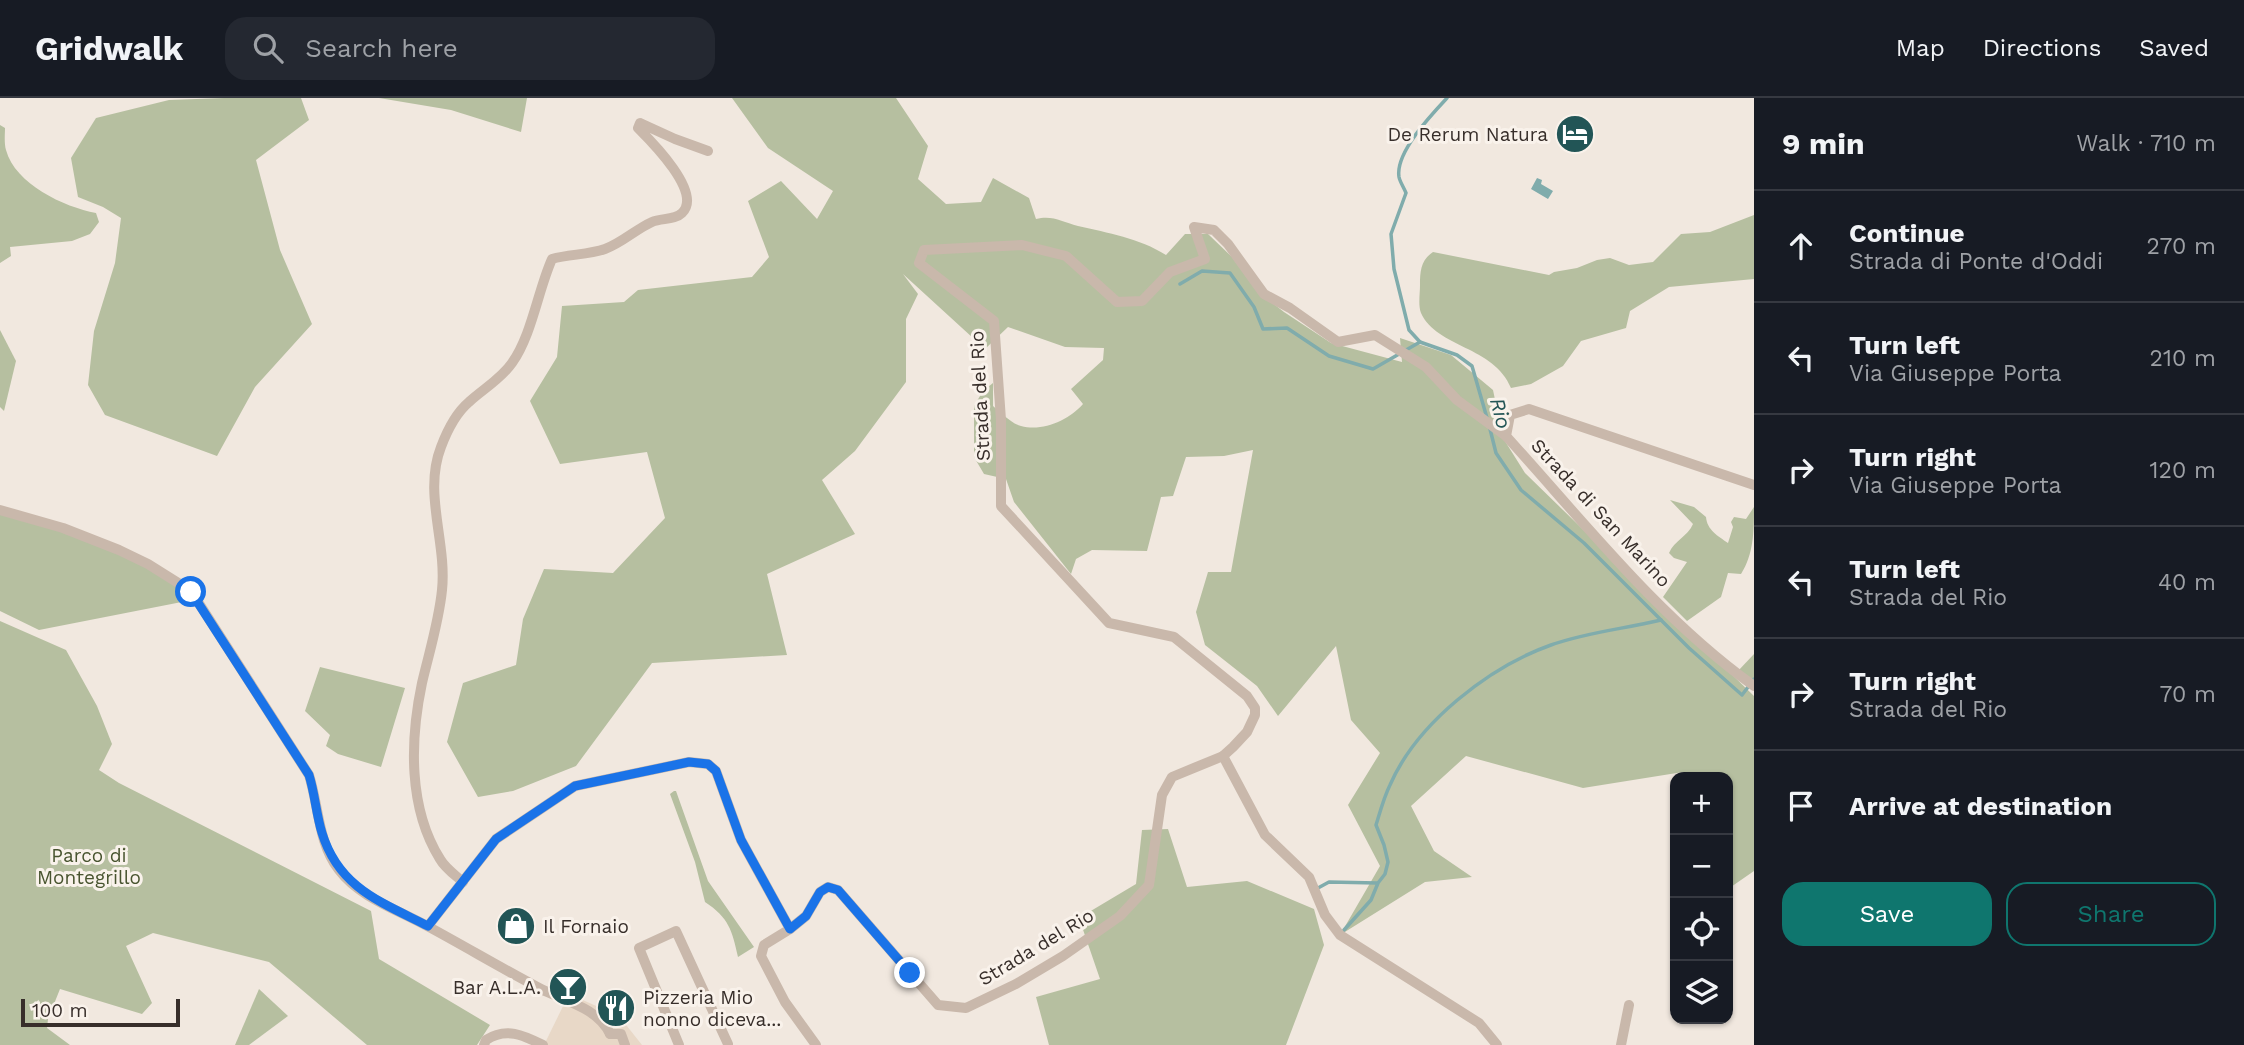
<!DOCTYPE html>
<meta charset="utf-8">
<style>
:root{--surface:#171b24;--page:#242831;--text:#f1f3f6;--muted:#9ea1a6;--line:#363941;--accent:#0f766e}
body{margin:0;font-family:"Work Sans",sans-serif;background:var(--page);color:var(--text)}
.controls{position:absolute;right:21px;bottom:21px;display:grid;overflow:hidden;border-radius:14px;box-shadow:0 2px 5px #0004}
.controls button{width:63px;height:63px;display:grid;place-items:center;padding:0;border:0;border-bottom:2px solid var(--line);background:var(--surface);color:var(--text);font:35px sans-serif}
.scale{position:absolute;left:21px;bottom:18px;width:159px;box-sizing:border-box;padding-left:7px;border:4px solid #372e2a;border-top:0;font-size:19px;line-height:24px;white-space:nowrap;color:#372e2a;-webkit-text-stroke:5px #f9f2eb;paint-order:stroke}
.stop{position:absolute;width:21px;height:21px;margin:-16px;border:5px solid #1a73e8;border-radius:50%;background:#fff}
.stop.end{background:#1a73e8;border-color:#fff;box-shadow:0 2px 7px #0008}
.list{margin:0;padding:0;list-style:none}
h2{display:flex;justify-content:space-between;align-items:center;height:91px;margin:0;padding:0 28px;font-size:30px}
h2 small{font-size:23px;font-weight:400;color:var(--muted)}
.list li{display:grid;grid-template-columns:46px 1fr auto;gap:21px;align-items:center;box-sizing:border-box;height:112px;padding:0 28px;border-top:2px solid var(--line)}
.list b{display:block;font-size:26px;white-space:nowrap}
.list p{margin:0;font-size:23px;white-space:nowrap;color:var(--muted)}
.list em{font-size:23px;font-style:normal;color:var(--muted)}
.actions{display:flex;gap:14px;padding:21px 28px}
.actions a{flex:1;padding:16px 0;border:2px solid var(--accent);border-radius:21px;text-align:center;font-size:24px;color:var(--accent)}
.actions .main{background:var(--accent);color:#fff}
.icon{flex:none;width:38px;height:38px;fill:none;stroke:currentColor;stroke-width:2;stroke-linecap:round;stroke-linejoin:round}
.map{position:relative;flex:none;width:1754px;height:947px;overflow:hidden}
header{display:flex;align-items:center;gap:42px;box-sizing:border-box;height:98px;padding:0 35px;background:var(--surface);border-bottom:2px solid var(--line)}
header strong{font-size:33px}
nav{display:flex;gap:38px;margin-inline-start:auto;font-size:24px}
.search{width:490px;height:63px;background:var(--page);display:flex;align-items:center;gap:18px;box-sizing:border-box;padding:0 24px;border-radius:21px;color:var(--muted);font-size:26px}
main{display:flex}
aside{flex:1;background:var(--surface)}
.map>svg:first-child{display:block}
.green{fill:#b6bfa0}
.plaza{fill:#e8d8c7}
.water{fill:#80acac}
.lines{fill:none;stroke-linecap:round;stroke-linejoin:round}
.stream{stroke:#80acac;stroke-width:3.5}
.minor{stroke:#c9b8ab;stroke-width:10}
.route{stroke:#1a73e8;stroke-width:9}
.labels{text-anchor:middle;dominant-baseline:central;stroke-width:6;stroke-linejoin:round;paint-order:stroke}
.poi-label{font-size:19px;fill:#372e2a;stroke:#f9f2eb;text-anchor:end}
.street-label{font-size:19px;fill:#372e2a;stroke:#f9f2eb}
.park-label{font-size:19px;fill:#48542f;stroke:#f9f2eb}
.water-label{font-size:21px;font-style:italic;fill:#225556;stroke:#f9f2eb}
</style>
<header>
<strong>Gridwalk</strong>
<div class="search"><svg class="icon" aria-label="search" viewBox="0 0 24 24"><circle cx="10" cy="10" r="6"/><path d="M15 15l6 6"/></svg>Search here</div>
<nav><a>Map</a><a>Directions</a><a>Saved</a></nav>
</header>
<main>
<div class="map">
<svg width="1754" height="947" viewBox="0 0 1754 947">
<rect width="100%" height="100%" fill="#f1e8df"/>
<g class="green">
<polygon points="224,0 301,0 309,22 256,62 280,152 312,226 255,289 217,358 105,317 88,287 94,233 115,165 121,120 103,109 78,99 71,60 96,20 169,2"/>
<polygon points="379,0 527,0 521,34 451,12"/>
<path d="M732 0H896L928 48 918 81 946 106 981 104 993 80 1029 100 1036 121C1053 117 1062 124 1078 128 1108 135 1139 140 1166 157L1185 136H1208L1232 159 1257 193 1284 214 1331 245 1402 264 1400 240 1451 257 1493 292 1503 340 1525 375 1754 598V773L1728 791V679H1694L1683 674 1583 690 1466 658 1411 708 1434 753 1472 779 1425 784 1340 837 1380 768 1348 707 1380 655 1351 622 1336 548 1278 618 1257 588 1205 547 1196 514 1208 474H1231L1253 352 1224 358 1186 359 1173 398 1161 399 1147 453 1092 452 1076 461 1071 476 1014 404 1006 381 984 376 974 359V308L983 293 993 285V308C1000 314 1012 326 1021 328 1043 334 1069 322 1083 306L1071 291 1103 262 1104 250 1065 249 1008 229 985 251 903 176 918 196 906 221V284L855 353 822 382 855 436 767 476 787 557 652 565 576 668 513 693 478 699 447 644 463 585 516 567 523 521 544 471 613 475 665 420 647 354 560 366 530 303 557 259 562 208 624 204 638 192 752 179 769 159 748 103 781 83 817 121 833 93 768 50Z"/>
<path d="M0 27 5 30C5 36 4 45 6 52 15 86 64 109 96 115L99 124 90 136 72 143 10 149 11 158 0 165Z"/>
<path d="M1754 117V181L1669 189 1630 213 1626 230 1581 243 1563 268 1531 286 1511 290C1494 248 1437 250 1421 215 1418 207 1420 196 1420 187 1420 173 1421 162 1433 154L1549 177 1554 174 1577 170 1597 162 1610 160 1629 167 1653 164 1681 136 1710 134Z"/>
<polygon points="0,232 16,263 4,313 0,309"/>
<path d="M1670 402 1694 409 1706 419C1707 432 1718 438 1728 445L1733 429 1731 424 1734 419 1746 421 1754 409C1754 432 1754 456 1741 476L1728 475 1721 499 1687 523 1663 499 1687 464 1674 460 1669 455C1674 443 1688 438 1693 426Z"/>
<polygon points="0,412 119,452 197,501 39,532 0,513"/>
<polygon points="0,523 66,552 97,608 112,646 99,672 119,685 371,813 379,861 490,927 477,947 367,947 269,864 153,835 126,848 152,905 142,916 60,891 48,921 47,930 70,947 0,947"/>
<polygon points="1754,556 1754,584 1738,573"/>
<polygon points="320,569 405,590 381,669 338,656 326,648 330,637 305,613"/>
<path d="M674 693H676L708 783 754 849 738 859C732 832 729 820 705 804L695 764 670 696Z"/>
<polygon points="1168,731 1187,789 1247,783 1314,811 1324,847 1286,947 1049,947 1036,899 1100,881 1079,820 1136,786 1142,732"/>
<polygon points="259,891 288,918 249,947 235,947"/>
</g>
<polygon class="plaza" points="569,896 619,918 642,947 544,947"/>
<polygon class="water" points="1537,80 1542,82 1541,86 1553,93 1548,101 1531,91"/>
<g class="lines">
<g class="stream">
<polyline points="1180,186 1202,173 1230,175 1254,209 1263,231 1287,230 1329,258 1373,271 1420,244 1457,257 1472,268 1487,320"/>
<path d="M1420 244 1409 232 1394 171 1391 136 1406 95C1404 90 1400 84 1399 79 1395 55 1431 17 1447 0"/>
<polyline points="1490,331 1496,355 1521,392 1584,445 1689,550 1742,597 1754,581"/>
<polyline points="1318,790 1329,784 1377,785"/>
<path d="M1344 832 1371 802 1378 785 1385 776 1388 764 1384 747 1376 727C1380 714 1384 699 1390 687 1417 625 1489 569 1551 547 1587 534 1624 531 1661 522"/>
</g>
<g class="minor">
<path d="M1754 387 1529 311 1510 317 1506 338C1584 424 1659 520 1754 588"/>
<path d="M0 412 63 430 119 452 148 466 191 493 309 677C319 709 318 745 339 772 360 800 399 812 429 829 466 849 503 871 541 891 565 903 598 910 610 936"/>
<polyline points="1223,658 1265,737 1309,779 1325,817 1340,837 1479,925 1497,947"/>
<path d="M463 784C455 777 445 770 440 761 408 710 410 642 422 585 429 555 439 523 442 492 447 444 423 395 441 349 447 333 456 315 469 304 483 291 501 281 512 265 532 237 538 192 552 161 569 156 588 157 605 151 622 145 636 131 652 124 661 120 675 122 682 115 703 95 652 44 638 30L640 25 675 41 708 53"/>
<polyline points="428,828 496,741 575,688 689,664 708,666 716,673 741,742 790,831 764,847 761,858 785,904 816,947"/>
<polyline points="790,831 806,818 820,794 828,789 838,792 938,907 966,910 1016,886 1063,858 1120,818 1149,787 1162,697 1172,679 1223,658 1233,649 1247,634 1255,617 1255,610 1247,598 1174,539 1109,525 1001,408 1001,322 994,223 919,165 924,152 1022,147 1066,158 1117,204 1142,203 1170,174 1205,161 1194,129 1214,132 1228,146 1264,196 1290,210 1338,244 1375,237 1426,269 1457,302 1506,338"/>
<polyline points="610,936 621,936 625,947"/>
<path d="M484 947 486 942C506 929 523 937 543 947"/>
<polyline points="679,947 639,850 676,833 728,946"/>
<polyline points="1621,947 1629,907"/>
</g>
</g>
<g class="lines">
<path class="route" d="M191 494 309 677C315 696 316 716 322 735 339 790 381 804 428 828L496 741 575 688 689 664 708 666 716 673 741 742 790 831 806 818 820 794 828 789 838 792 910 875"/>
</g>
<defs>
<g id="hotel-disc" transform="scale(2.0125)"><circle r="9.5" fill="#225556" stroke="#f9f2eb"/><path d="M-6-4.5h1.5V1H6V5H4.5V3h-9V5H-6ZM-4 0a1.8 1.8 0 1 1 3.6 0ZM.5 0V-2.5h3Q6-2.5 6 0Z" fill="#fff"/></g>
<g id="shop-disc" transform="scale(2.0125)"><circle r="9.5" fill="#225556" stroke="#f9f2eb"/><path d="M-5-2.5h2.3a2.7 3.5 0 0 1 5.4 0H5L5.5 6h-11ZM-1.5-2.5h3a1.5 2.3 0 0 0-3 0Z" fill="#fff"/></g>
<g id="bar-disc" transform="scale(2.0125)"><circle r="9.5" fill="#225556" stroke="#f9f2eb"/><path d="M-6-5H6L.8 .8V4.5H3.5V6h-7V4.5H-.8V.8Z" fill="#fff"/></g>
<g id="restaurant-disc" transform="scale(2.0125)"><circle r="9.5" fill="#225556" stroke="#f9f2eb"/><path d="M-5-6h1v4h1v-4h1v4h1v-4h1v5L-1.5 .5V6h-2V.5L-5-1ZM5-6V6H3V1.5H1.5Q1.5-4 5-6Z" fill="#fff"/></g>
</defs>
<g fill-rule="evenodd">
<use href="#hotel-disc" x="1575" y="36"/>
<use href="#shop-disc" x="516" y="828"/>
<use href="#bar-disc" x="568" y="889"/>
<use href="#restaurant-disc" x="616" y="910"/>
</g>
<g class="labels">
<g class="poi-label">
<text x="1548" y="36">De Rerum Natura</text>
<text x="543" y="828" text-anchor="start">Il Fornaio</text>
<text x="541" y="889">Bar A.L.A.</text>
<text x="643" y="899" text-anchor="start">Pizzeria Mio<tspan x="643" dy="22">nonno diceva...</tspan></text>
</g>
<g class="street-label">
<text transform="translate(980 298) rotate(-93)">Strada del Rio</text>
<text transform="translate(1601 415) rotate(47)">Strada di San Marino</text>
<text transform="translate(1036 849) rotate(-31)">Strada del Rio</text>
</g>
<g class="park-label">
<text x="89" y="757">Parco di<tspan x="89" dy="22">Montegrillo</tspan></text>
</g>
<g class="water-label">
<text transform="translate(1501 315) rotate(75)">Rio</text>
</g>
</g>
</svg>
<div class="controls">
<button>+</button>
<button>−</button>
<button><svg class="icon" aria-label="locate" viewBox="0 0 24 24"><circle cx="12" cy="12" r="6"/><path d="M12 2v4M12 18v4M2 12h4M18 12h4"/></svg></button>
<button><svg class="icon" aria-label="layers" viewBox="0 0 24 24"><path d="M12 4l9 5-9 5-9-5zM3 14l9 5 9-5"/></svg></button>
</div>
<div class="scale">100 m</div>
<div class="stop" style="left:191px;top:494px"></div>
<div class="stop end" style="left:910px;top:875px"></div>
</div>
<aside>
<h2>9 min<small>Walk · 710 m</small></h2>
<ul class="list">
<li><svg class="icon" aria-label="ahead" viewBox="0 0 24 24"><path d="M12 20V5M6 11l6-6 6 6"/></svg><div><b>Continue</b><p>Strada di Ponte d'Oddi</p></div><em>270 m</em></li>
<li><svg class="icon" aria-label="left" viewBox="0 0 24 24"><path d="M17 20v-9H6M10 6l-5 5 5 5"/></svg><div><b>Turn left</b><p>Via Giuseppe Porta</p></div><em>210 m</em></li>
<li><svg class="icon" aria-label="right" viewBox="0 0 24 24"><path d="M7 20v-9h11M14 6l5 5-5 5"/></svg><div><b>Turn right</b><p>Via Giuseppe Porta</p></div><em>120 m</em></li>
<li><svg class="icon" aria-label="left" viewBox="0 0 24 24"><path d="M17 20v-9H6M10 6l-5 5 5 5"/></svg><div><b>Turn left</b><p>Strada del Rio</p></div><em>40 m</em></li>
<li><svg class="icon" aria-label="right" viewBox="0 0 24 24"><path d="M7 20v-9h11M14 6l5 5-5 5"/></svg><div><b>Turn right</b><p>Strada del Rio</p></div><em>70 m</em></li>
<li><svg class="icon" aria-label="arrive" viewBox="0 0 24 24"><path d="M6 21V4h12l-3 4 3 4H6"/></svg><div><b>Arrive at destination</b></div></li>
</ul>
<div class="actions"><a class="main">Save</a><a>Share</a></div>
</aside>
</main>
